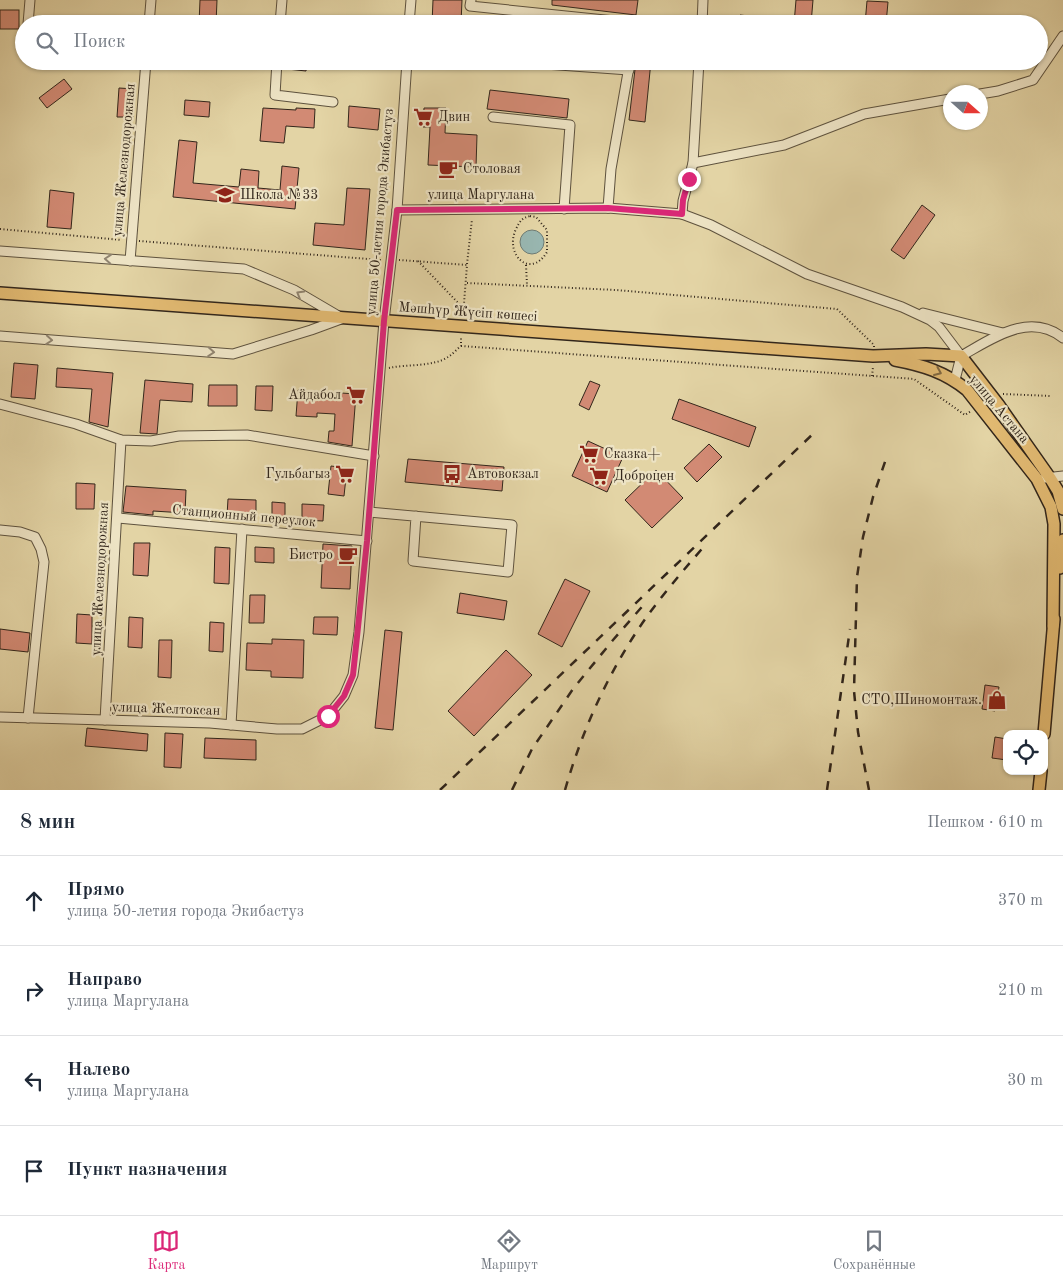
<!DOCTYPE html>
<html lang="ru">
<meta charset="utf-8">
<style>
:root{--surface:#fff;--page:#f6f6f7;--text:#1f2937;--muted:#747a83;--line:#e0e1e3;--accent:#db2777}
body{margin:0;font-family:"Old Standard TT",serif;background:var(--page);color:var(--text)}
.controls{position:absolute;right:15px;bottom:15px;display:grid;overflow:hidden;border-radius:10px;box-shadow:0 1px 4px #0004}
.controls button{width:45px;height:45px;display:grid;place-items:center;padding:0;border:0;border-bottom:1px solid var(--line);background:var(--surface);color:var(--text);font:25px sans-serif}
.compass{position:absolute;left:943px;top:85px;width:45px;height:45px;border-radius:50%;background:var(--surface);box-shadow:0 1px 4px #0004;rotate:111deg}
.stop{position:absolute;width:15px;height:15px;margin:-11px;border:4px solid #db2777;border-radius:50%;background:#fff}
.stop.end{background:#db2777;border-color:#fff;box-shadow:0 1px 5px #0008}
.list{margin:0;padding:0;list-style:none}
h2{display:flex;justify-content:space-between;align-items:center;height:65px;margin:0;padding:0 20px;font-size:21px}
h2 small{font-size:16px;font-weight:400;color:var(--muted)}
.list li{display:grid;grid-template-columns:32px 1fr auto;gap:15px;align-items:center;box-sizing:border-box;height:90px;padding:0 20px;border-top:1px solid var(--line)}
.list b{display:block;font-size:19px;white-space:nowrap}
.list p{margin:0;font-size:16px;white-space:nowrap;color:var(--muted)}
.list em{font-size:16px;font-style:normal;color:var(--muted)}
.icon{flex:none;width:28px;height:28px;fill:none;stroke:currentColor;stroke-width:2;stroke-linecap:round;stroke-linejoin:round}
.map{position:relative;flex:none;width:1063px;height:790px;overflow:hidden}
.search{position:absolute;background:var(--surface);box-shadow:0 1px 4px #0004;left:15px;right:15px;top:15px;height:55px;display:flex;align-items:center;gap:12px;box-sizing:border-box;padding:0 18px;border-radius:28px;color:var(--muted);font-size:19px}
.sheet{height:425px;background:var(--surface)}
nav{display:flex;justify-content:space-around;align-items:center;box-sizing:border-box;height:70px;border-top:1px solid var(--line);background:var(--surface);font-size:14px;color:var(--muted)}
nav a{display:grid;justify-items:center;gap:2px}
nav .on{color:var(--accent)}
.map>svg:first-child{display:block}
.water{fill:#98b6b0;stroke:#6f7c74}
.building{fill:#d28a74;stroke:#32261b}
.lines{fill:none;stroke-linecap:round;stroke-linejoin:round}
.minor-casing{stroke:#5e523e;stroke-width:11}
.major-casing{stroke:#32261b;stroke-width:14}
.path{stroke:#32261b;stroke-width:2;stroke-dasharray:1 2.5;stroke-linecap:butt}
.minor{stroke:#ede3c4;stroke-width:9}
.major{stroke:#e2ba72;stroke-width:11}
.rail{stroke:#32261b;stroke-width:2.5;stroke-dasharray:9 9;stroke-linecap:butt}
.oneway{stroke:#908470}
.oneway2{stroke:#816942}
.route{stroke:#db2777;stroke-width:6}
.labels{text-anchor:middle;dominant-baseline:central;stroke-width:4.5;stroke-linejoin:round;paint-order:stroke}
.poi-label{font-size:14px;fill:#32261b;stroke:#ede3c4;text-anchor:start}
.street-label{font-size:14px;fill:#32261b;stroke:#ede3c4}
</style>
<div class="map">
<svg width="1063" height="790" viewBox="0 0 1063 790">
<rect width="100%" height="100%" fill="#e3d4a5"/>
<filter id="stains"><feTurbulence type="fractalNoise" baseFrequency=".004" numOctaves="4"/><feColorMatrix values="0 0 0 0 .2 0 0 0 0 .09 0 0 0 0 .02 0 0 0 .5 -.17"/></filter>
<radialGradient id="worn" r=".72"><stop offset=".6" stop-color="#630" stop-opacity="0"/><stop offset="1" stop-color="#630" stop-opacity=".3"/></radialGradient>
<circle class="water" cx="532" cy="242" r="12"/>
<g class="building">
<polygon points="200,0 217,0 216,24 199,24"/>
<polygon points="433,0 462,0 461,24 432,24"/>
<polygon points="552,0 638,0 636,15 552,5"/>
<polygon points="796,0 813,0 811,24 794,24"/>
<polygon points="867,1 888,2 886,24 865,24"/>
<rect x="0" y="10" width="19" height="19"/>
<polygon points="740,15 774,19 774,24 739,24"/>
<polygon points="288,61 307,61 306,71 287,69"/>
<polygon points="354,61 384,61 383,69 354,67"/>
<polygon points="636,61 651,61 645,122 629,120"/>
<polygon points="886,61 914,61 914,69 885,67"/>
<polygon points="64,79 72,89 47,108 39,98"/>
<polygon points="119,88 135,89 133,117 117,117"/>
<polygon points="490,90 569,99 567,118 487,109"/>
<polygon points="185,100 210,102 209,117 184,115"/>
<polygon points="349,106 380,109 378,130 348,127"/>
<polygon points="263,108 296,110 296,108 315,109 314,128 286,126 284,143 260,141"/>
<polygon points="424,108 446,108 445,133 477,135 476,167 428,165 430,127 423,127"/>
<polygon points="179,140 197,142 193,183 239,187 241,169 259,171 258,188 280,190 282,166 299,168 295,209 173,197"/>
<polygon points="347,188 370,189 365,250 313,245 315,223 344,225"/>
<polygon points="50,190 74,193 71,229 47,227"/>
<polygon points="922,205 935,215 904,259 891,250"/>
<polygon points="14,363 38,365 35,399 11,397"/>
<polygon points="57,368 113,373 108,427 89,422 92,389 56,387"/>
<polygon points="145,380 193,384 192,402 160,400 157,434 140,433"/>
<polygon points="590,381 600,385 589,410 579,405"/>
<polygon points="209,385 237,385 237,406 208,406"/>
<polygon points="256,386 273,386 272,411 255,410"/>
<polygon points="298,390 356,394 352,446 328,442 329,431 334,431 335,414 317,413 317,417 296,416"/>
<polygon points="679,399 756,427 749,447 672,419"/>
<polygon points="588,441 623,457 607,492 572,476"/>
<polygon points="709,444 722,457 697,482 684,468"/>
<polygon points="408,459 504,467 502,491 405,482"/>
<polygon points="331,466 347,468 344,496 328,494"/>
<polygon points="656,470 683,498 652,528 625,500"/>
<polygon points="76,483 95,484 94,509 76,509"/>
<polygon points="126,486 186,490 185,513 153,511 153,515 123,512"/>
<polygon points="228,499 256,500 256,517 227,516"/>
<polygon points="272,502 285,503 285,518 272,517"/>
<polygon points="302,504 324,505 323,521 302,520"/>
<polygon points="134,543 150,543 148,576 133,575"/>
<polygon points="323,544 352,546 350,589 321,588"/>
<polygon points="215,547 230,548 229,584 214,583"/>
<polygon points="255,547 274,548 274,563 255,562"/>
<polygon points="565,579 590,591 562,647 538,634"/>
<polygon points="460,593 507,601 504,620 457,613"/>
<polygon points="250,595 265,595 264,623 249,623"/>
<polygon points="77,614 92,615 92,644 76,643"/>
<polygon points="129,617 143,618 142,648 128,647"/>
<polygon points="314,617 338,617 337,635 313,634"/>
<polygon points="210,622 224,623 223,652 209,651"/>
<polygon points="0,629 30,633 28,652 0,649"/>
<polygon points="385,630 402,632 393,730 375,728"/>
<polygon points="272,639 304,640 303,678 271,677 271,671 246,670 247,643 272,644"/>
<polygon points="159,640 172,640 171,678 158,677"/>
<polygon points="506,650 532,675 474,736 448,711"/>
<polygon points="985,685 999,687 995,711 982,709"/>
<polygon points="87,728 148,734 147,751 85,746"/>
<polygon points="165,733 183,734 181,768 164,767"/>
<polygon points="995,737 1007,739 1007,760 992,758"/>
<polygon points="205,738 256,740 256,760 204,758"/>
</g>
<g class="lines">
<g class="minor-casing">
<g id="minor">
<polyline points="471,0 470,6 634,23"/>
<polyline points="28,24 30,0"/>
<polyline points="149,24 151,0"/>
<polyline points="280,24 282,0"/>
<polyline points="409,24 411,0"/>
<polyline points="634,24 644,24"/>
<polyline points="702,24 703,0"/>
<polyline points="277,61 275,95 333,102"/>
<polyline points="517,62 629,70"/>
<polyline points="980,94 998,91 1033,80 1063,36"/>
<polyline points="493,117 570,125 564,209"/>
<polyline points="693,163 784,145 864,114 950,99"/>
<polyline points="608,208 611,169 630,61"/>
<polyline points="397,210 608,208 682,214 683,201 693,163 699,61"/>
<polyline points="682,214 711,225 807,274 902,307 930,320 939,327 961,356"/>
<polyline points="0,251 244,269 294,290 340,317"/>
<polyline points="130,261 146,61"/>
<polyline points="923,313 1003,333"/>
<polyline points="0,336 233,354 311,330 341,319"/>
<path d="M955 380 961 356C992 339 1029 311 1063 338"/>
<polyline points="0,404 76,424 121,440 151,441 179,436 247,435 374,456"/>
<polyline points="1045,478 1063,476"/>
<polyline points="369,512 512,525 508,572 413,561 416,516"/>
<polyline points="118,518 367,541"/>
<polyline points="0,530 20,532 35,537 41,549 44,562 28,718"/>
<polyline points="0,717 210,723 277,729 302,729 328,716 344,696 353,675 359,632 384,321 397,210 407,61"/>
<polyline points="105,720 121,440"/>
<polyline points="231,725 242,529"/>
</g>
</g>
<g class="major-casing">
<g id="major">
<polyline points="0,293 873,356 926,354 961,356 998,404 1050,478 1058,491 1063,509"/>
<path d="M895 360C922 365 945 372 967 390L1037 479 1051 507 1054 524 1053 626"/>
<polyline points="1060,568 1063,540"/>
<polyline points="1044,734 1054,619"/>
<polyline points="1039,790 1041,771"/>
</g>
</g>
<g class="path">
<path d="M530 216 536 217 547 230V252C530 280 504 254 516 229 520 221 522 218 530 216Z"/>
<polyline points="0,229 122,240"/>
<polyline points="139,241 381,260"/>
<polyline points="399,260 467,265 463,316"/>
<polyline points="418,261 463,308"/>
<polyline points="467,264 472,219"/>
<polyline points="526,265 527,285"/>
<polyline points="467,283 616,290 837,309 874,345 874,347"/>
<polyline points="461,346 914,379 965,415 971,411"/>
<path d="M389 368C407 364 433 367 448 357 453 354 457 349 461 346V336"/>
<polyline points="872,376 873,367"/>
<polyline points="1003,394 1051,396"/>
</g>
<use href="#minor" class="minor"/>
<use href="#major" class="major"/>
<g class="rail">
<polyline points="440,790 815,432"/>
<polyline points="512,790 532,749 573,689 613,640 647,601"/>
<path d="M565 790C583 727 612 664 651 611 668 588 688 565 707 543"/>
<polyline points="827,790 850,629"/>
<polyline points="869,790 858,732 854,691 857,577 863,537 873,497 886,459"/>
</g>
</g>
<defs><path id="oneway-chevron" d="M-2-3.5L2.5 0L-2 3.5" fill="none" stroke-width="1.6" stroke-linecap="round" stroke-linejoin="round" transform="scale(1.25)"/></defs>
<g class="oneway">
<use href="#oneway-chevron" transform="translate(108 259) rotate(-176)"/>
<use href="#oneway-chevron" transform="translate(300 294) rotate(-150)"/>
<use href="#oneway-chevron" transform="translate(49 340) rotate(4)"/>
<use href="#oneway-chevron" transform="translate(211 352) rotate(4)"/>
</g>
<use class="oneway2" href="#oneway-chevron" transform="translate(938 372) rotate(23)"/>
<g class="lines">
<polyline class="route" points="328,716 344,696 353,675 367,541 384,321 397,210 608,208 682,214 683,200 689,179"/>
</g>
<defs>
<g id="supermarket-bare" transform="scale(1.5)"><path d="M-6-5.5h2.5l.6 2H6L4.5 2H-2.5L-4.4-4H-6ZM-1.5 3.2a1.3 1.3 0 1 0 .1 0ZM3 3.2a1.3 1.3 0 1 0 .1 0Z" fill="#8f2418" stroke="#ede3c4" stroke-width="2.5" paint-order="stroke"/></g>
<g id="cafe-bare" transform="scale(1.5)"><path d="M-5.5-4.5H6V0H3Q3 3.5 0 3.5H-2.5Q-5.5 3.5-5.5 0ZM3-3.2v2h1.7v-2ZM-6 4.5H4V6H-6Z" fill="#8f2418" stroke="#ede3c4" stroke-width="2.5" paint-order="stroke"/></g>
<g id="school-bare" transform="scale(1.5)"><path d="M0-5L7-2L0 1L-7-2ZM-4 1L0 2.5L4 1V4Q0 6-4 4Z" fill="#8f2418" stroke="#ede3c4" stroke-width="2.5" paint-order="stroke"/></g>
<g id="bus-bare" transform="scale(1.5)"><path d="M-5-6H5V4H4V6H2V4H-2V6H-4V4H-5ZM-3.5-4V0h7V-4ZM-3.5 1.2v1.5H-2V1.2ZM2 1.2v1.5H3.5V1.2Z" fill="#8f2418" stroke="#ede3c4" stroke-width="2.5" paint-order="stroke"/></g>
<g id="shop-bare" transform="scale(1.5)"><path d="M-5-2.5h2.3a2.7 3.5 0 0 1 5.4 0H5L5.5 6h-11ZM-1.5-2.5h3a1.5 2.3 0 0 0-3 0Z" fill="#8f2418" stroke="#ede3c4" stroke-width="2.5" paint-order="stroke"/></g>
</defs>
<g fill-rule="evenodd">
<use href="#supermarket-bare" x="423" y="117"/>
<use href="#cafe-bare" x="448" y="169"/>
<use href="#school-bare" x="225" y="195"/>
<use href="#supermarket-bare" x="356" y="395"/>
<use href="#supermarket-bare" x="589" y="454"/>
<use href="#supermarket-bare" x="345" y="474"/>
<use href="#bus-bare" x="452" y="474"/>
<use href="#supermarket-bare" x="599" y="476"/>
<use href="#cafe-bare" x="348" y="555"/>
<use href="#shop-bare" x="997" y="700"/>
</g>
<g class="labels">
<g class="poi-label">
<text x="438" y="117">Двин</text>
<text x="463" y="169">Столовая</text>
<text x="240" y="195">Школа №33</text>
<text x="341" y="395" text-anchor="end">Айдабол</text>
<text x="604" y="454">Сказка+</text>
<text x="330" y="474" text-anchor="end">Гульбагыз</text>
<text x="467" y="474">Автовокзал</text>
<text x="614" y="476">Доброцен</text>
<text x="333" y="555" text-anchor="end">Бистро</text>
<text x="982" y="700" text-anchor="end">СТО,Шиномонтаж.</text>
</g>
<g class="street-label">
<text transform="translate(124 160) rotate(-85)">улица Железнодорожная</text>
<text x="481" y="195">улица Маргулана</text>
<text transform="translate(380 212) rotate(-85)">улица 50-летия города Экибастуз</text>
<text transform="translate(468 312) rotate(4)">Мәшһүр Жүсіп көшесі</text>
<text transform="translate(999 409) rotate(50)">улица Астана</text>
<text transform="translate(244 516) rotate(5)">Станционный переулок</text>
<text transform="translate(100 579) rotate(-87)">улица Железнодорожная</text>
<text transform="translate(166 709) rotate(2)">улица Желтоксан</text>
</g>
</g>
<rect width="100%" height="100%" filter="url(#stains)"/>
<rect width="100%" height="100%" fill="url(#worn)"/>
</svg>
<div class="controls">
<button><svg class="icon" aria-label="locate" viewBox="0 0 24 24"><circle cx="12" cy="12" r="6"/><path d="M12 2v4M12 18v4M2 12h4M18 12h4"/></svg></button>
</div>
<svg class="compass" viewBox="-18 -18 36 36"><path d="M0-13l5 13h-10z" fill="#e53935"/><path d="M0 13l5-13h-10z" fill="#747a83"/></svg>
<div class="stop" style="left:328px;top:716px"></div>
<div class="stop end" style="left:689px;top:179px"></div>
<div class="search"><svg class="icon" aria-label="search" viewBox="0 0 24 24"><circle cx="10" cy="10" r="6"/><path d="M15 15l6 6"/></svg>Поиск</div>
</div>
<section class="sheet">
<h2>8 мин<small>Пешком · 610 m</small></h2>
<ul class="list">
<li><svg class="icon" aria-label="ahead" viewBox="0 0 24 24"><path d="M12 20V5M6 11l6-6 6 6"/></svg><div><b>Прямо</b><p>улица 50-летия города Экибастуз</p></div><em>370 m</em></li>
<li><svg class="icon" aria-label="right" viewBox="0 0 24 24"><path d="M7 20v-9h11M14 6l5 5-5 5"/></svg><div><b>Направо</b><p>улица Маргулана</p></div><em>210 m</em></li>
<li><svg class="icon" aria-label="left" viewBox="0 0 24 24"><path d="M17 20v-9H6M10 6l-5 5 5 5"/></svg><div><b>Налево</b><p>улица Маргулана</p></div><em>30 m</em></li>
<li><svg class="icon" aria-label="arrive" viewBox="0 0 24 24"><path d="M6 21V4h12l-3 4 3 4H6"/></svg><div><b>Пункт назначения</b></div></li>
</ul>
</section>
<nav>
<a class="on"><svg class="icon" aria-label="map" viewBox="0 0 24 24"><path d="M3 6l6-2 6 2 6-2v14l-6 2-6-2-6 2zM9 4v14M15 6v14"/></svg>Карта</a>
<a><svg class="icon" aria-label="directions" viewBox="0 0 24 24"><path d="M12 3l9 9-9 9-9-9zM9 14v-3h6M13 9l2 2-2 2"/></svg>Маршрут</a>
<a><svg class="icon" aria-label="saved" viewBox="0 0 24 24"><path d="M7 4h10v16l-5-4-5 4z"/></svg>Сохранённые</a>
</nav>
